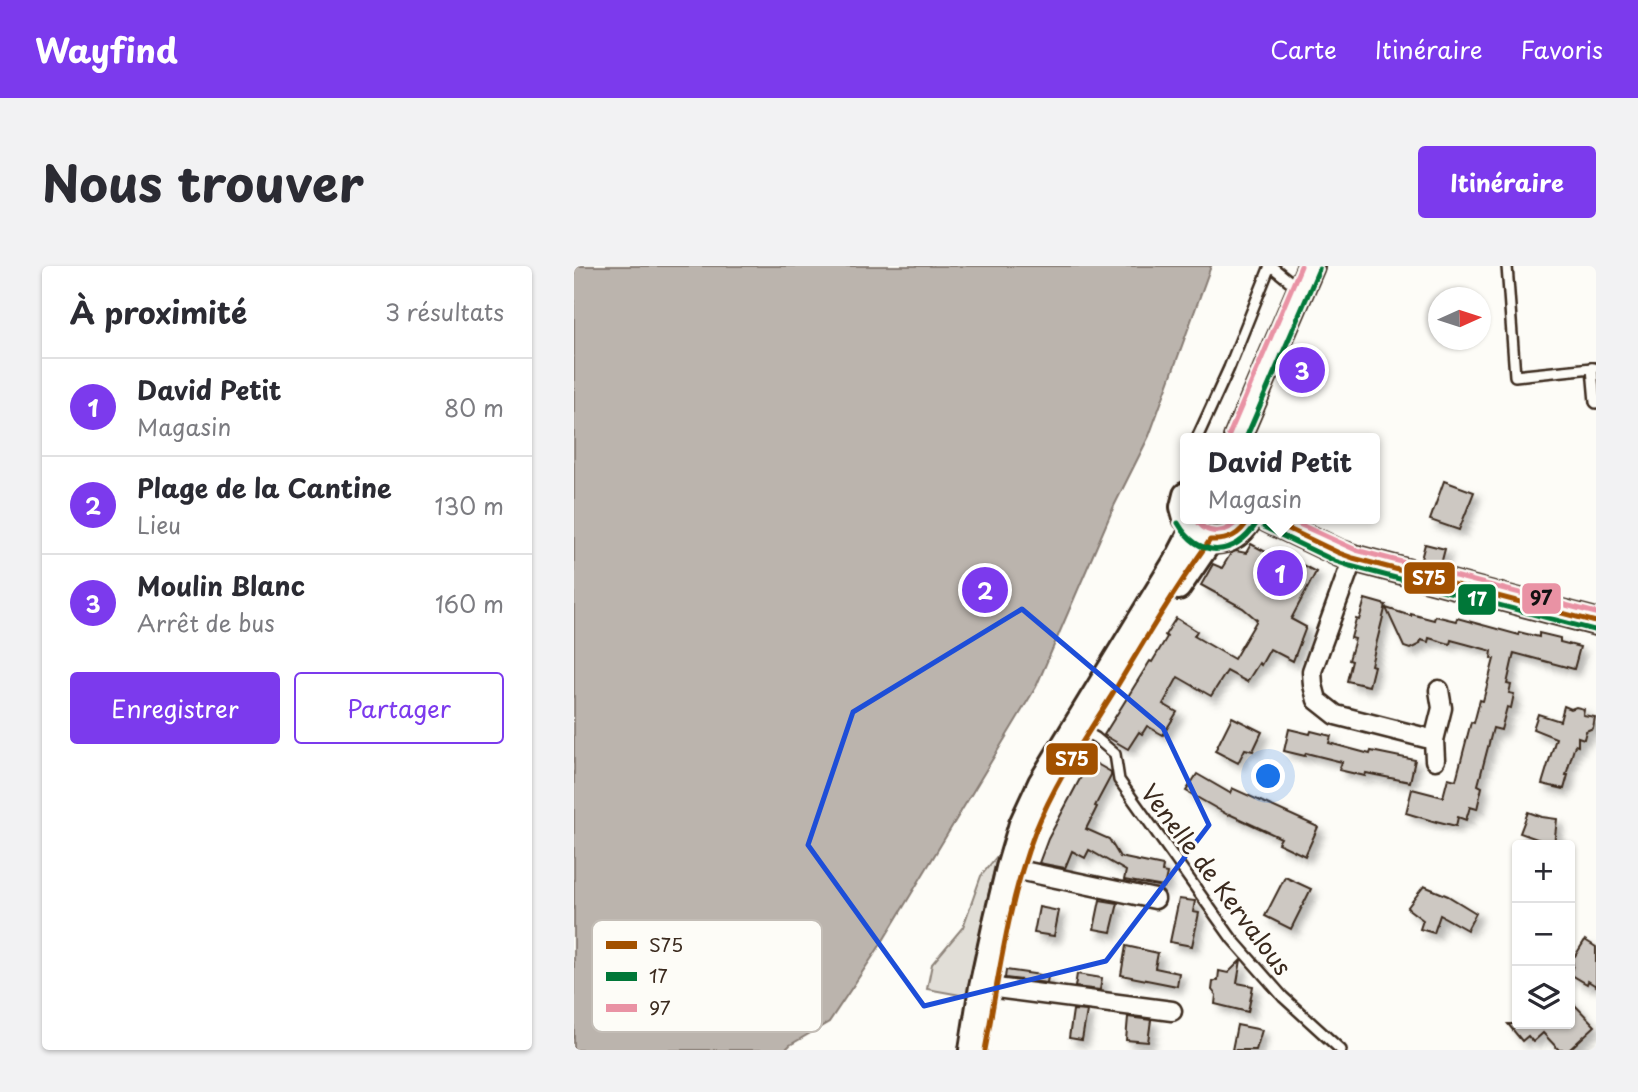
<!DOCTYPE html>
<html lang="fr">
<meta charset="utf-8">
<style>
:root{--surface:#fff;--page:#f2f2f3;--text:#2b2b33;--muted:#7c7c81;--line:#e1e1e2;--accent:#7c3aed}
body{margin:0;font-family:"Playpen Sans",sans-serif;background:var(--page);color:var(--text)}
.controls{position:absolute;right:21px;bottom:21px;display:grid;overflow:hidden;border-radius:7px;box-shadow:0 2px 5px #0004}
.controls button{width:63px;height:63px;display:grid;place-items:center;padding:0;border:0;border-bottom:2px solid var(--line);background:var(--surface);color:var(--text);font:35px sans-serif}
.compass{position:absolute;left:854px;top:21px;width:63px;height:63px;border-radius:50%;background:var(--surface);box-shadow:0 2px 5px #0004;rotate:87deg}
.you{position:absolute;left:695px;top:511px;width:24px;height:24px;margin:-18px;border:5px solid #fff;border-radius:50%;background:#1a73e8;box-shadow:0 0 0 10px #1a73e833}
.badge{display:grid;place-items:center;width:46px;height:46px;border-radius:50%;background:var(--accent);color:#fff;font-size:23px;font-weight:700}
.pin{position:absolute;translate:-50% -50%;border:4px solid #fff;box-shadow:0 2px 7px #0006}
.popup{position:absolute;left:606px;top:167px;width:200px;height:91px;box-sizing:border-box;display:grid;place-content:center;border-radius:7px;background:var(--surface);filter:drop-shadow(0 2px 5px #0005);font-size:23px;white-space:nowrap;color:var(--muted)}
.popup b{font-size:26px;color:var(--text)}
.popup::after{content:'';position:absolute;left:50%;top:100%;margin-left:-14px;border:14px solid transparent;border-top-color:var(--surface)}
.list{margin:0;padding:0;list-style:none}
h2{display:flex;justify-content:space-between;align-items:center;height:91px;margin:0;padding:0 28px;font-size:30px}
h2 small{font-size:23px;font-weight:400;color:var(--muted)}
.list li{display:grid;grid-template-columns:46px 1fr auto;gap:21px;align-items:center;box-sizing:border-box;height:98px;padding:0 28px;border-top:2px solid var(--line)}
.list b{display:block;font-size:26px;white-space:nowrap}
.list p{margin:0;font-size:23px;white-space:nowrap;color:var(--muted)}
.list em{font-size:23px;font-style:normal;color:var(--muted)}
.actions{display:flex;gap:14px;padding:21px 28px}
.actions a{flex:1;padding:16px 0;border:2px solid var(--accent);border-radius:7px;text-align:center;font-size:24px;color:var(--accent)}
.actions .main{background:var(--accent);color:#fff}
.icon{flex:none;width:38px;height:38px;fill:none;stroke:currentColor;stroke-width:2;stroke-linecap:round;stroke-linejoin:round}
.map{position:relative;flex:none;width:1022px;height:784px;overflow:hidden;border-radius:7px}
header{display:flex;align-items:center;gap:42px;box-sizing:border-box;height:98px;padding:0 35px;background:var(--accent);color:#fff}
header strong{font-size:33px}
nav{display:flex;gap:38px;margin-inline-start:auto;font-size:24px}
.intro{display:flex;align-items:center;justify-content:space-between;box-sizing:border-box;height:168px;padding:0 42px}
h1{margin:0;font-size:49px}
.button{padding:18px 32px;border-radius:7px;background:var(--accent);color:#fff;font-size:24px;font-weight:700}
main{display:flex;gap:42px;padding:0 42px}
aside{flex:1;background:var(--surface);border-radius:7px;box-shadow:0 2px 5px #0004}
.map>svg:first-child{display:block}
.green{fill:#e1ded7;stroke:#8e847a;stroke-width:2}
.water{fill:#bbb4ad;stroke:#887d74;stroke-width:2}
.building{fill:#cdc8c2;stroke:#3b2a1e;stroke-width:2;filter:url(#shadow)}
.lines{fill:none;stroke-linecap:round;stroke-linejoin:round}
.lane-casing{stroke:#3b2a1e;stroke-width:14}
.street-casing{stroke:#3b2a1e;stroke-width:23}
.secondary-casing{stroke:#3b2a1e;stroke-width:30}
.lane{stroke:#fdfcf7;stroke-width:9}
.street{stroke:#fdfcf7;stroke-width:18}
.secondary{stroke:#fdfcf7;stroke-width:24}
.bus-1-casing{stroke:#fdfcf7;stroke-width:10}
.bus-2-casing{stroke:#fdfcf7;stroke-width:10}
.bus-3-casing{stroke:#fdfcf7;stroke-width:10}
.bus-1{stroke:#a25100;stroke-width:5}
.bus-2{stroke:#007738;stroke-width:5}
.bus-3{stroke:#e992a4;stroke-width:5}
.marked{fill:none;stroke:#1d4ed8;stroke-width:5;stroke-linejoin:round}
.labels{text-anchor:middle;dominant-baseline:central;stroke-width:6;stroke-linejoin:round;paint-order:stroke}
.street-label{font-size:24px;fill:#3b2a1e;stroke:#fdfcf7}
.key{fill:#fdfcf7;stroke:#c3bdb6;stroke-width:2}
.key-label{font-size:19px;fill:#3b2a1e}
.line-badge{stroke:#fdfcf7;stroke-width:2.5}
.badge-label{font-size:19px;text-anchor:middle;font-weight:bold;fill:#fff}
.pale-badge-label{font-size:19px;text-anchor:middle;font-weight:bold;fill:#111}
</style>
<header>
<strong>Wayfind</strong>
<nav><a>Carte</a><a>Itinéraire</a><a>Favoris</a></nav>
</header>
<div class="intro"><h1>Nous trouver</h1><a class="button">Itinéraire</a></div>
<main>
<aside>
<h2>À proximité<small>3 résultats</small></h2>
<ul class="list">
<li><span class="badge">1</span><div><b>David Petit</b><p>Magasin</p></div><em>80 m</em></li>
<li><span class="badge">2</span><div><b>Plage de la Cantine</b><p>Lieu</p></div><em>130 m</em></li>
<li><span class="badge">3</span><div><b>Moulin Blanc</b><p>Arrêt de bus</p></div><em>160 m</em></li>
</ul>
<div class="actions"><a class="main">Enregistrer</a><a>Partager</a></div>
</aside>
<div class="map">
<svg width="1022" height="784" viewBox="0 0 1022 784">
<defs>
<filter id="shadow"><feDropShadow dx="6" dy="6" stdDeviation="3.5" flood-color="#0004"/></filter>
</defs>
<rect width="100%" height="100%" fill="#fdfcf7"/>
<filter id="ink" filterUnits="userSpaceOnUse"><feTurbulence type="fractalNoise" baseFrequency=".0143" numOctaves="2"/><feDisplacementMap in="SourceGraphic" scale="14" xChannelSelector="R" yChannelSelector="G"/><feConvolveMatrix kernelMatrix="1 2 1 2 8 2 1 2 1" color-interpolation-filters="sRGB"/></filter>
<g filter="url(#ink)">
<polygon class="green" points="423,590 392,730 353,723 358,698 389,661 407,610"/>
<polygon class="water" points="0,0 637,0 575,170 540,240 462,421 307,678 255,756 216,779 211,784 0,784"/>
<g class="building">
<polygon points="870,215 900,226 885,264 856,254"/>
<polygon points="677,278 718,300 721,295 742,306 717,353 732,361 719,395 696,383 687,399 685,397 673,416 653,405 637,430 604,411 589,438 603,446 589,469 573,460 568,468 565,466 554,483 530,469 576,395 578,396 593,371 591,369 602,352 623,365 620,370 660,393 683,354 669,342 627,319 639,298 648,302 657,287 662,285 672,287"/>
<polygon points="851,278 871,283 867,298 847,293"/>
<polygon points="791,333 812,339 797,399 800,400 795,420 773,415 778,395 775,394 781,373 777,372 782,353 785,354"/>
<polygon points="812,342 837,350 837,348 860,354 861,350 882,355 883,352 945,369 945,366 965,371 965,367 986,372 986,376 1006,381 1000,403 940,387 933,418 937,419 935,427 940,428 937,442 933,441 927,464 919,462 904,519 908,521 903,543 896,541 892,554 884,551 882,560 862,555 862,556 832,547 838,523 869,531 874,512 882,514 897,456 900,457 906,434 909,435 920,393 917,392 918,385 877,374 876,378 855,372 854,376 847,374 846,378 836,383 830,381"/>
<polygon points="990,440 997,443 1002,441 1010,443 1009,449 1021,451 1019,462 1012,465 1010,473 1004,471 1004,480 1001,479 992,509 994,509 990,523 968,518 982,472 959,463 964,448 986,455"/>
<polygon points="658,451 688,466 679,485 671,483 664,497 641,485"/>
<polygon points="715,463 736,468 737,465 757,470 755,477 796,488 797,485 841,494 836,516 792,507 791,510 765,504 768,496 732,487 731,490 710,485"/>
<polygon points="516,494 537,506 537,510 521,540 523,541 512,563 535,573 546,591 589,600 588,606 593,607 590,621 550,614 552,605 515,584 511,592 498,585 491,602 465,597 474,573"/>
<polygon points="623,508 656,527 658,522 744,561 731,590 704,577 707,572 655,548 654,549 612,525"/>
<polygon points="954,546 968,551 983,553 980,579 946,567"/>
<polygon points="711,611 737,623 717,663 691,650"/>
<polygon points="850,620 874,630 902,647 893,664 866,649 860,667 846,663 849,654 833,642"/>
<polygon points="605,633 621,635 619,646 625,647 618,680 596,676"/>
<polygon points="526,634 544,637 537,666 520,663"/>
<polygon points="465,641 485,645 480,670 460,667"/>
<polygon points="1011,674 1022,681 1022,720 1014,715 1013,718 996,708 999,699 997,691 1001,690"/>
<polygon points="552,680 584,687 581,702 605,707 603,720 547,709"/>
<polygon points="667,694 663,717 679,720 674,746 641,738 642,729 638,724 639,716 644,714 645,705 654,707"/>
<polygon points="432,704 474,710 473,717 431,712"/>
<polygon points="503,708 528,712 526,724 501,721"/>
<polygon points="996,734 1021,760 995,784 985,784 969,767 959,776 954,770 948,775 934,758 996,758"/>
<polygon points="499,744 513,745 508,774 495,772"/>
<polygon points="554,751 577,754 574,776 552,774"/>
<polygon points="663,759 688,764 682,784 658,784"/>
</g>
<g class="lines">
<g class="lane-casing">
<g id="lane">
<polyline points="697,0 724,22"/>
<polyline points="933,0 941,110 1018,102"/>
<polyline points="1020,102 1018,102 1021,136 1022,137"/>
<polyline points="623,172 655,102 696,0"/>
<polyline points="502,461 522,472 541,488 545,514 658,673 709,731 767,784"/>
</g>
</g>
<g class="street-casing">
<g id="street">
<polyline points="779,292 738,405 739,419 743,434 762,449 860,474"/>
<polyline points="861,494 860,474 868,442 865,424"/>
<polyline points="435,602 581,633"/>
<polyline points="422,722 598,745"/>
</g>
</g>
<g class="secondary-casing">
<g id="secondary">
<polyline points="663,172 737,0"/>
<polyline points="612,229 609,241 612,252"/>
<polyline points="694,253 765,287 779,292 1022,356"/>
<path d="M622 267C641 282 665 273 675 253"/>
<polyline points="604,321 636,274"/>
<polyline points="398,784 408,721 423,652 435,602 448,558 467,517 606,289 619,264"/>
</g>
</g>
<use href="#lane" class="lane"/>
<use href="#street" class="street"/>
<use href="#secondary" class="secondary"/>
<g class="bus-1-casing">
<g id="bus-1">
<polyline points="694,253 765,287 779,292 1022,356"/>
<path d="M411 784C425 711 434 635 461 566 481 516 511 472 539 427 570 375 601 323 636 274 654 275 666 269 675 253"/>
</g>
</g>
<g class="bus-2-casing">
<g id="bus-2">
<polyline points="672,172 745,3"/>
<path d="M604 257C625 293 660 291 682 258"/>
<polyline points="690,261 761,295 776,300 1020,364"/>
</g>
</g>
<g class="bus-3-casing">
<g id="bus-3">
<polyline points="655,169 727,0"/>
<path d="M622 253C633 271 653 268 665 253"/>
<polyline points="714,253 782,284 1022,347"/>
</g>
</g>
<use href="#bus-1" class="bus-1"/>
<use href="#bus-2" class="bus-2"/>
<use href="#bus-3" class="bus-3"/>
</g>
</g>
<path class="marked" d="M448 343 589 462 635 559 532 695 350 740 234 579 279 446Z"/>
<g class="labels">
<g class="street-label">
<text transform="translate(643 613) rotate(53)">Venelle de Kervalous</text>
</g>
</g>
<rect x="18" y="654" width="230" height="112" rx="10" class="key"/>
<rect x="32" y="675" width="31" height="8" fill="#a25100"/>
<rect x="32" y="706" width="31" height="9" fill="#007738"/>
<rect x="32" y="738" width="31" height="8" fill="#e992a4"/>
<g class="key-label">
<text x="75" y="686">S75</text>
<text x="75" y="717">17</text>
<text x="75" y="749">97</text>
</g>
<g class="line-badge">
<rect x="829" y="295" width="53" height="34" rx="7" fill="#a25100"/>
<rect x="947" y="316" width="41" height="33" rx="7" fill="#e992a4"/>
<rect x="883" y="317" width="40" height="33" rx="7" fill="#007738"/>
<rect x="471" y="476" width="54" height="34" rx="7" fill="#a25100"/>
</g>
<g class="badge-label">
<text x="855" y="319">S75</text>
<text x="903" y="340">17</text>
<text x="498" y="500">S75</text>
</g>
<g class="pale-badge-label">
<text x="967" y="339">97</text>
</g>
</svg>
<div class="controls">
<button>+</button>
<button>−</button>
<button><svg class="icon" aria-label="layers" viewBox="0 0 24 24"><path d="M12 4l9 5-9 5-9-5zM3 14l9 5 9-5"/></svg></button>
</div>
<svg class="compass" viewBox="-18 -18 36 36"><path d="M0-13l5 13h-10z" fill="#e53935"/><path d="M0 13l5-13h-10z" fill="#7c7c81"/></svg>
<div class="you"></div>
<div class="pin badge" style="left:706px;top:307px">1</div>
<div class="popup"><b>David Petit</b>Magasin</div>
<div class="pin badge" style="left:411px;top:324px">2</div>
<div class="pin badge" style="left:728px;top:104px">3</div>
</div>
</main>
